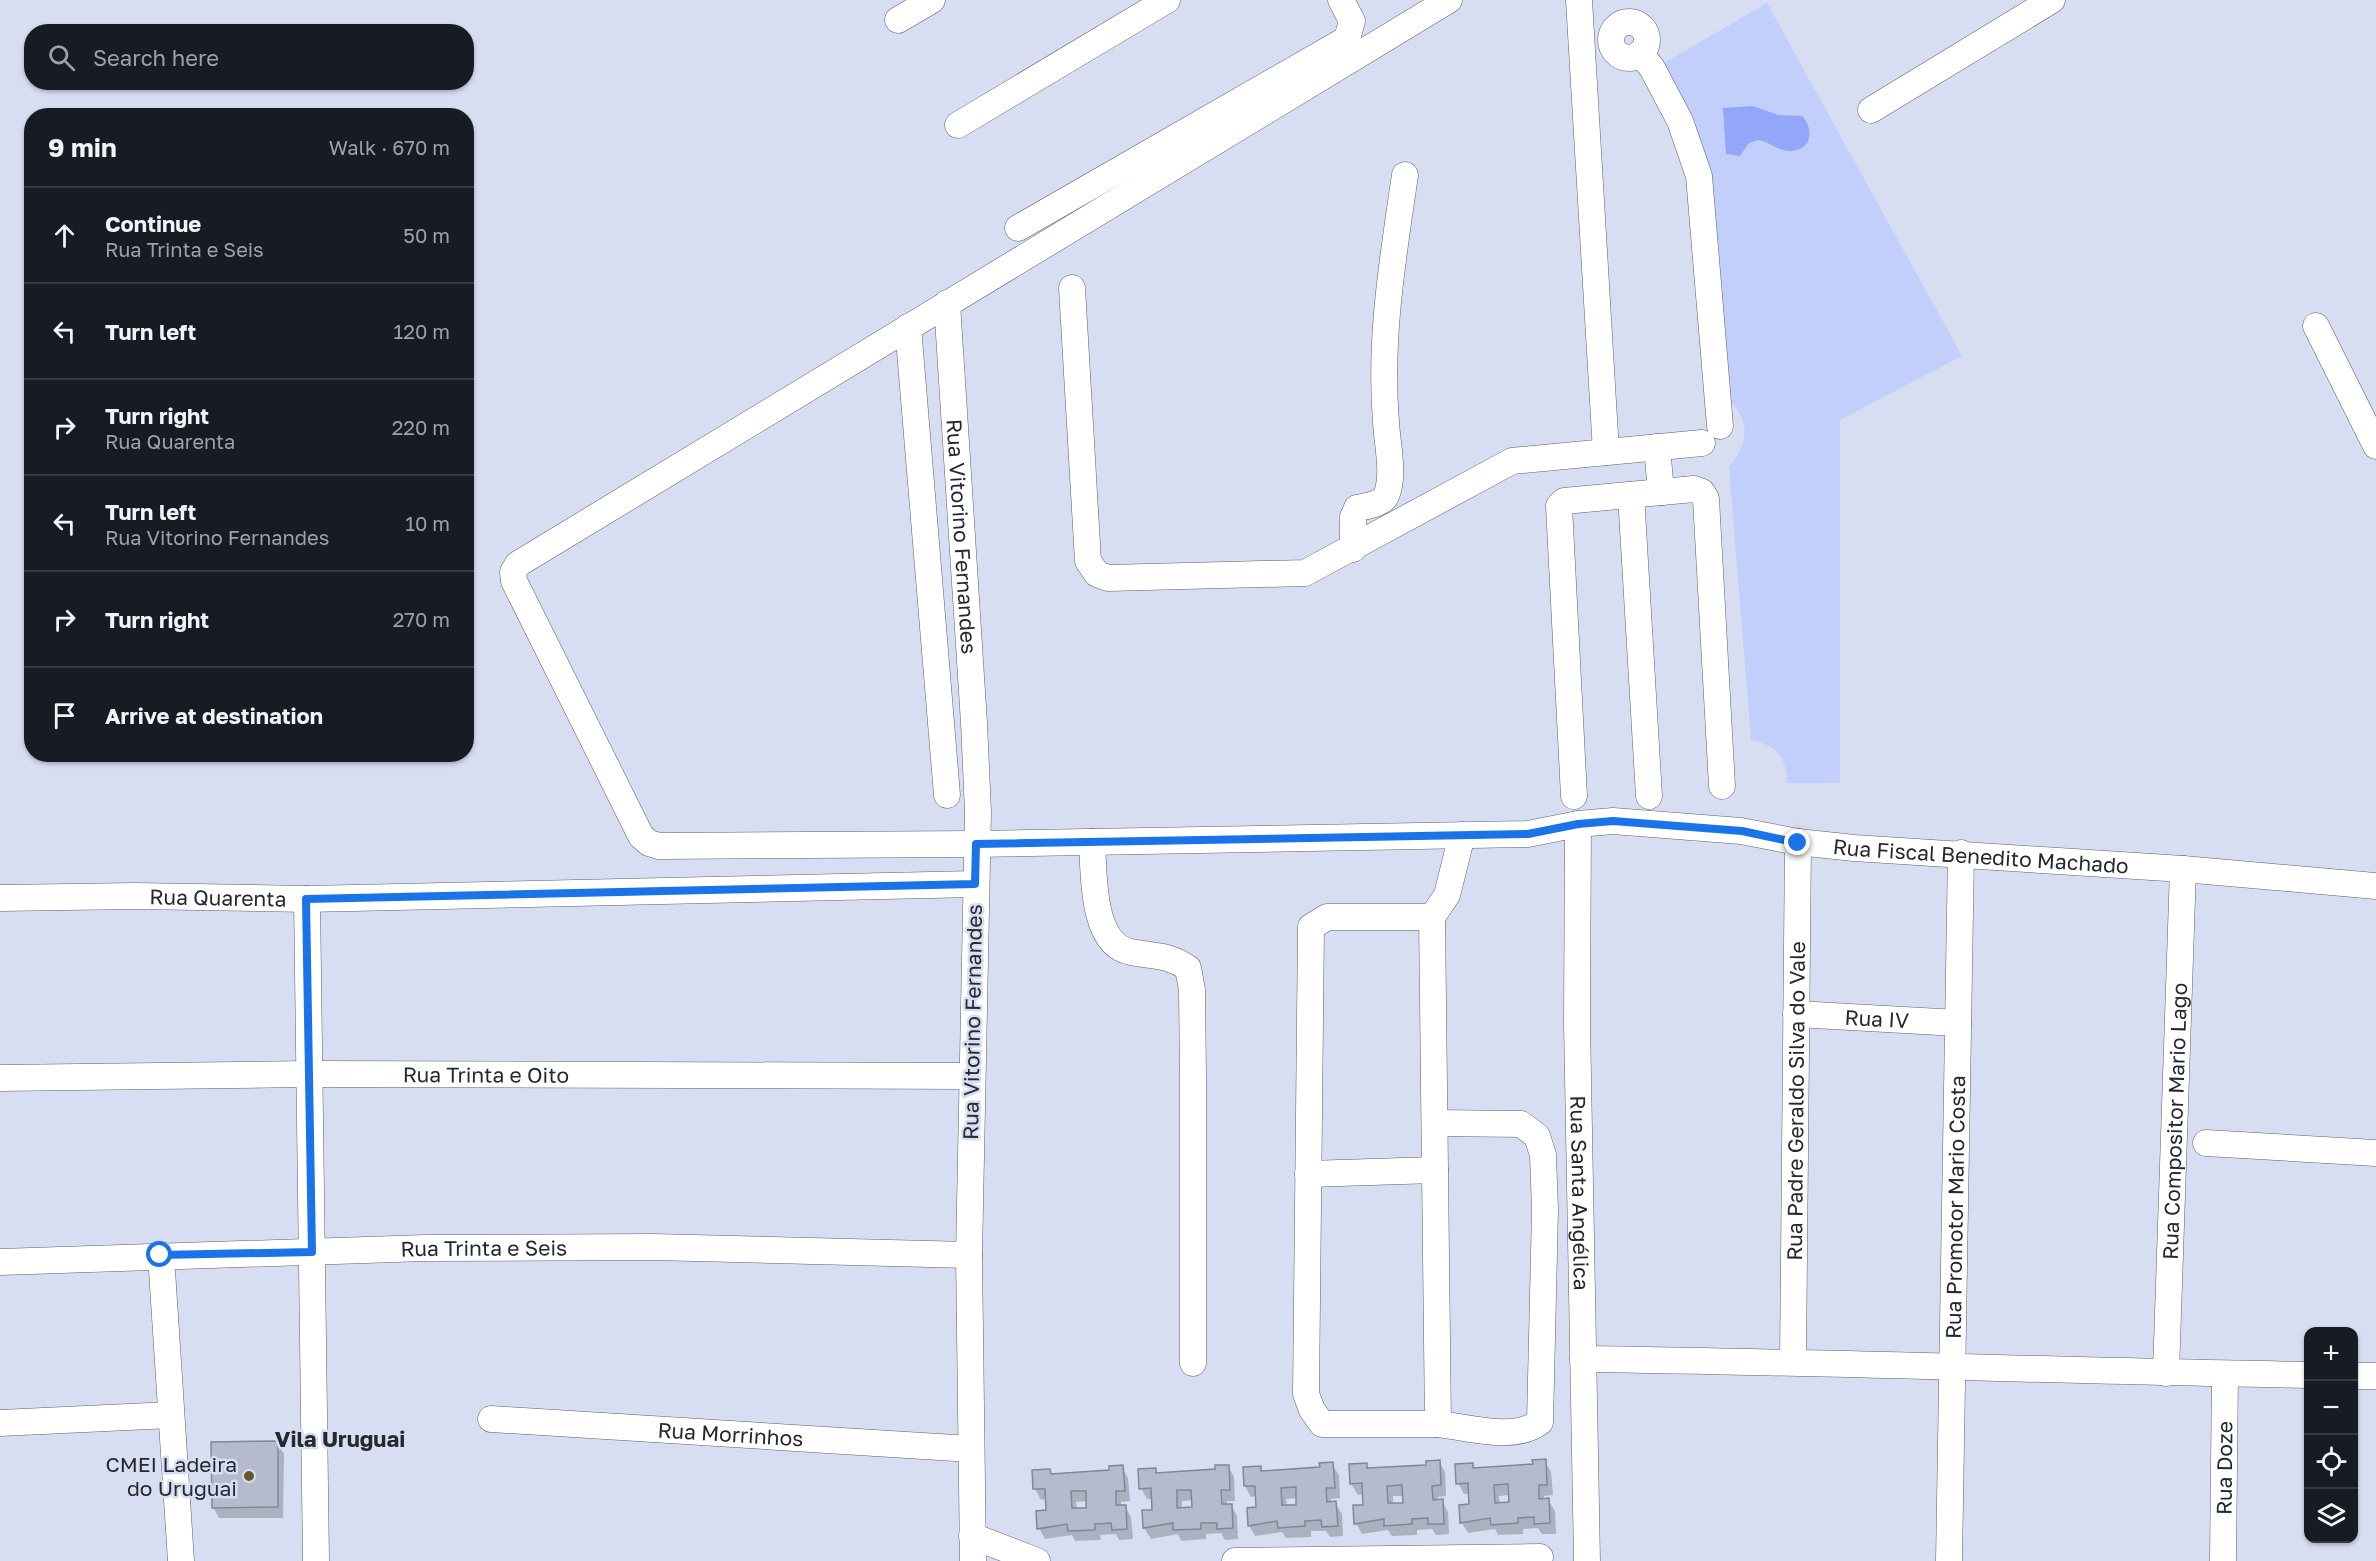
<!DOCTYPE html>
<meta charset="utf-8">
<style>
:root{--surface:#171b24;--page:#242831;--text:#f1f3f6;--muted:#9ea1a6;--line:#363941}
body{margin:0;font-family:"Golos Text",sans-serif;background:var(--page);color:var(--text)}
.controls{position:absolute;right:18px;bottom:18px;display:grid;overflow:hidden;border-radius:12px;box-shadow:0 2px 4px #0004}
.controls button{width:54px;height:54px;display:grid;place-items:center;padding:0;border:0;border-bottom:2px solid var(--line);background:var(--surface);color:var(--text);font:30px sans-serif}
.stop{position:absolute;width:18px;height:18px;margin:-14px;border:4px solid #1a73e8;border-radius:50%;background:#fff}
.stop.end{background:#1a73e8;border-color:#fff;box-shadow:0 2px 6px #0008}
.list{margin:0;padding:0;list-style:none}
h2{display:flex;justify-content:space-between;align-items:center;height:78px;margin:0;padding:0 24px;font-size:26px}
h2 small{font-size:20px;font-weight:400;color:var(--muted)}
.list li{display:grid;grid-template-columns:39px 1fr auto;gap:18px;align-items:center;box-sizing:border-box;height:96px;padding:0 24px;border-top:2px solid var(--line)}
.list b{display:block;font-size:22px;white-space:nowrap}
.list p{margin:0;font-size:20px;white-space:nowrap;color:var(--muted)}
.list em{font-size:20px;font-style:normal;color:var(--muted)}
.icon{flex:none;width:33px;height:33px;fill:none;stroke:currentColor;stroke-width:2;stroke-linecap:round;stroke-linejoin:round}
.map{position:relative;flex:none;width:2376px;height:1561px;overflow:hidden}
.search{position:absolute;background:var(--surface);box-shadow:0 2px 4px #0004;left:24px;top:24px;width:450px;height:66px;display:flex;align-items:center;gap:15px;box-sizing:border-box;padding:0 21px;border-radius:24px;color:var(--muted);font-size:22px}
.panel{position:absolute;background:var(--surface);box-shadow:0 2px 4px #0004;left:24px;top:108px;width:450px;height:654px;border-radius:24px}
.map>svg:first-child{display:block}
.green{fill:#c2cffa}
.water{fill:#92a7f9}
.shadow{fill:#0003;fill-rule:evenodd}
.building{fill:#b5bbcd;stroke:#818798;stroke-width:1.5;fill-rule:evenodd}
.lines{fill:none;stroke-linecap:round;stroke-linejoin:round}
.minor-casing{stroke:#5a5f6f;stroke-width:27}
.minor{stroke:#fff;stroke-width:26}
.route{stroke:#1a73e8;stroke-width:8}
.poi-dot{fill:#685825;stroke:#d8def1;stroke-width:2}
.labels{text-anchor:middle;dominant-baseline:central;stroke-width:5;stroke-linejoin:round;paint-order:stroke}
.street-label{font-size:21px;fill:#26282f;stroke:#d8def1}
.poi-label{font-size:21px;fill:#26282f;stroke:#d8def1;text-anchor:end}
.neighbourhood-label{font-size:22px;font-weight:bold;fill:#26282f;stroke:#d8def1}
</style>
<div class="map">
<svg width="2376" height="1561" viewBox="0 0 2376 1561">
<rect width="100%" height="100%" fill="#d8def1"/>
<path class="green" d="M1767 3 1962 356 1840 420V783H1787C1788 759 1775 744 1751 740L1729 467C1750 444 1750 419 1727 398L1711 172 1691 114 1664 63Z"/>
<path class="water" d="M1753 106 1778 115 1802 116C1815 130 1811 151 1790 151 1777 151 1770 141 1757 140L1748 144 1740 156 1726 154 1723 108Z"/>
<g class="shadow">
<polygon points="277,1443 284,1454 283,1518 219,1518 213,1507"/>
<path d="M1439 1461 1445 1472 1446 1496 1438 1497V1501H1442L1448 1512 1449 1534 1436 1535 1432 1529 1417 1530V1535L1392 1536 1388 1530 1362 1534 1356 1523 1364 1506V1494L1358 1495 1351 1484 1366 1465 1369 1470 1428 1466ZM1393 1496H1404V1504L1393 1505Z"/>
<path d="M1545 1461 1551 1472 1553 1495 1544 1496V1500H1548L1555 1511 1556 1534H1542L1538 1528 1523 1529V1534L1498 1535 1495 1529 1468 1533 1462 1523 1471 1506 1470 1494H1464L1458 1483 1472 1464 1475 1469 1534 1466ZM1510 1495 1511 1503 1500 1504 1499 1496Z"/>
<path d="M1332 1464 1339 1475 1340 1498 1331 1499V1503H1335L1342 1514 1343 1536 1330 1537 1326 1531H1311V1537L1286 1538 1282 1532 1255 1536 1249 1525 1258 1508 1257 1496 1251 1497 1245 1486 1260 1467 1262 1472 1321 1469ZM1298 1498V1506L1287 1507 1286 1499Z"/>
<path d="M1228 1466 1234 1477 1235 1501H1227V1505H1231L1237 1516 1238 1539 1225 1540 1221 1533 1206 1534V1539L1181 1541 1178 1534 1151 1539 1144 1528V1511H1154L1153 1499H1147L1141 1488 1155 1470 1158 1474 1217 1471ZM1193 1500V1509H1182V1501Z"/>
<path d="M1122 1467 1128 1478 1130 1501 1121 1502V1506H1125L1131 1517 1133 1539 1119 1540 1116 1534 1100 1535 1101 1540 1075 1541 1072 1535 1045 1539 1039 1528 1048 1511 1047 1499 1041 1500 1035 1489 1049 1470 1052 1475 1111 1472ZM1087 1501 1088 1509 1077 1510 1076 1502Z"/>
</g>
<g class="building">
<polygon points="278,1441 278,1507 212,1508 211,1442"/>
<path d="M1546 1459 1547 1485H1539V1499L1549 1498 1550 1523 1534 1524V1517L1518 1518V1523L1491 1525 1490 1518 1460 1523 1459 1505 1469 1504 1468 1483 1456 1484 1455 1464 1473 1463V1468L1533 1464 1532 1460ZM1508 1484 1509 1502 1495 1503 1494 1485Z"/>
<path d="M1440 1460 1441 1485 1432 1486 1433 1500 1443 1499 1444 1524H1428V1518L1412 1519V1524L1384 1526V1519L1354 1524 1353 1505H1363L1362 1483 1350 1484 1349 1464 1367 1463V1468L1426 1465V1461ZM1402 1485 1403 1503H1388L1387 1486Z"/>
<path d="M1333 1462 1335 1488H1326L1327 1502 1336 1501 1338 1526 1322 1527 1321 1520 1305 1521V1526L1278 1528 1277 1521 1248 1526 1247 1508 1256 1507 1255 1486H1244L1243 1467 1261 1466V1471L1320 1467 1319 1463ZM1296 1487V1505H1282L1281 1488Z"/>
<path d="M1123 1465 1125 1491H1116V1505H1126L1127 1529 1112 1530 1111 1523 1095 1524V1530L1068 1531 1067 1524 1037 1529 1036 1511 1046 1510 1045 1489H1033L1032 1470 1050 1469 1051 1474 1109 1470V1466ZM1071 1491H1086V1508H1072Z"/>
<path d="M1215 1465H1229L1230 1490H1221L1222 1504H1232L1233 1528 1217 1529V1523H1201V1529L1173 1530V1523L1143 1528 1142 1510H1152L1151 1488 1139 1489 1138 1469 1156 1468V1473L1215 1469ZM1177 1490H1191L1192 1507 1177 1508Z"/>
</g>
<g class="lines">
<g class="minor-casing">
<g id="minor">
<path id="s1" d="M1449 0 518 564 513 572 514 581 641 836 649 843 659 846 976 844 1528 834 1578 824 1613 821 1741 831 1798 842 1854 848 2183 869 2376 886"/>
<polyline points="1579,0 1606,452"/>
<polyline points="898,20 932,0"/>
<circle cx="1629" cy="40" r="18"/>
<polyline points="1640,53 1652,68 1680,121 1699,176 1720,426"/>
<polyline points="1871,110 2052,0"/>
<polyline points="958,125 1167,0"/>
<polyline points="1018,228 1347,39 1352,21 1341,0"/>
<polyline points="1072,288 1088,561 1097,574 1108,578 1305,573 1512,461 1702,443"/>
<path id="s2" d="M947 303 974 723 978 812 969 1255 973 1561"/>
<polyline points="2316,326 2376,446"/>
<polyline points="908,327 947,795"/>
<polyline points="1657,447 1661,492"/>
<polyline points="1631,495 1649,796"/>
<path d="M1353 549V517L1357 508C1366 506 1382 504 1386 496 1395 476 1387 443 1386 422 1379 339 1393 257 1405 175"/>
<polyline points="1574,796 1559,506 1564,501 1694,489 1702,492 1706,499 1722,786"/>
<path id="s3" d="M1578 824 1577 1023 1587 1561"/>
<path d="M1092 842C1094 873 1091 945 1131 952 1155 957 1167 954 1188 968L1192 990 1193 1079V1363"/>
<path id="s4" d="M0 898 135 896 307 899 975 884"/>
<polyline points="307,899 316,1561"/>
<polyline points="1432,917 1327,917 1311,927 1306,1394 1312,1410 1322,1424 1438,1424 1432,917 1447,895 1462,835"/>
<path id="s5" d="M1796 1014 1958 1023"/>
<path id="s6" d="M0 1078 309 1074 971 1076"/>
<path d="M1435 1123 1521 1124 1537 1136 1543 1155 1545 1210 1540 1422C1514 1442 1468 1427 1438 1424"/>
<polyline points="2206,1143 2376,1153"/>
<polyline points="1308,1174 1435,1170"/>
<polyline points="161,1255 181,1561"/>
<path id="s7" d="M0 1262 425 1248 653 1247 969 1255"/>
<path d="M1583 1359C1825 1362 2067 1371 2308 1375"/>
<path id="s8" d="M1793 1361 1798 842"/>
<path id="s9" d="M2166 1373 2183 869"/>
<polyline points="2354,1376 2376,1376"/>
<path id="s10" d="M491 1419 971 1449"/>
<polyline points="0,1423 171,1415"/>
<polyline points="972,1536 1037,1561"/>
<polyline points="1235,1561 1540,1557"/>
<path id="s11" d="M1949 1561 1961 853"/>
<path id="s12" d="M2223 1561 2225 1374"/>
</g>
</g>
<use href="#minor" class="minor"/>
</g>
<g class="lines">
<polyline class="route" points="160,1255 312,1252 306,899 975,884 976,844 1528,834 1578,824 1613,821 1742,831 1798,843"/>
</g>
<circle class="poi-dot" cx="249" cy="1476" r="6"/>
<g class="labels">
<g class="street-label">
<text stroke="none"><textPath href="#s2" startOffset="234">Rua Vitorino Fernandes</textPath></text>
<text stroke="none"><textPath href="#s1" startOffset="2738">Rua Fiscal Benedito Machado</textPath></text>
<text stroke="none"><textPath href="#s4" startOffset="218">Rua Quarenta</textPath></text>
<text stroke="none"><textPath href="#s5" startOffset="81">Rua IV</textPath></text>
<text transform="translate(972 1022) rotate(-89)">Rua Vitorino Fernandes</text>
<text stroke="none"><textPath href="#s6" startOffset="486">Rua Trinta e Oito</textPath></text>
<text stroke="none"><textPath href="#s8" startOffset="260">Rua Padre Geraldo Silva do Vale</textPath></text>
<text stroke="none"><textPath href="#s9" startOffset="252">Rua Compositor Mario Lago</textPath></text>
<text stroke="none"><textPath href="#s3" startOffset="369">Rua Santa Angélica</textPath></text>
<text stroke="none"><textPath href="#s11" startOffset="354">Rua Promotor Mario Costa</textPath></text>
<text stroke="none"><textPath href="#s7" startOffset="484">Rua Trinta e Seis</textPath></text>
<text stroke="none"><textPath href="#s10" startOffset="240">Rua Morrinhos</textPath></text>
<text stroke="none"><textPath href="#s12" startOffset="93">Rua Doze</textPath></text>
</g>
<g class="poi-label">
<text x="237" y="1464">CMEI Ladeira<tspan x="237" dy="24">do Uruguai</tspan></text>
</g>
<g class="neighbourhood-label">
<text x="340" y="1438">Vila Uruguai</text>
</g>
</g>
</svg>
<div class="controls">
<button>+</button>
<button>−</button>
<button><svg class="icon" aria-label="locate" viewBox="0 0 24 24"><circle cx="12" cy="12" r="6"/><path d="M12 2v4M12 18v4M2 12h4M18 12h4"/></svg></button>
<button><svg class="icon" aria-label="layers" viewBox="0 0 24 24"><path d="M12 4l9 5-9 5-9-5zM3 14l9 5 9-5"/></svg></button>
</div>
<div class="stop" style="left:160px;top:1255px"></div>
<div class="stop end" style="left:1798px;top:843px"></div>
<div class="search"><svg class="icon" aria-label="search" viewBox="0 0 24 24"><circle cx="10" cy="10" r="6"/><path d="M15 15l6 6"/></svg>Search here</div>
<section class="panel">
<h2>9 min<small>Walk · 670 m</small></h2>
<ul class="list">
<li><svg class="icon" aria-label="ahead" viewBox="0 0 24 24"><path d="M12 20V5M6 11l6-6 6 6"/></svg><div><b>Continue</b><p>Rua Trinta e Seis</p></div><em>50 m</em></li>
<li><svg class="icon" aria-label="left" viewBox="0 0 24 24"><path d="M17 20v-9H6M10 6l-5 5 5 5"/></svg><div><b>Turn left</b></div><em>120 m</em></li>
<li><svg class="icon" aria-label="right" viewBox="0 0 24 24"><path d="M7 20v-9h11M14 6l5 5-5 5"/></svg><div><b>Turn right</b><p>Rua Quarenta</p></div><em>220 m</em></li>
<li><svg class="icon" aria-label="left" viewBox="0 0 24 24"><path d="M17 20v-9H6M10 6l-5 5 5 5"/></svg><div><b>Turn left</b><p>Rua Vitorino Fernandes</p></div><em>10 m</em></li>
<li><svg class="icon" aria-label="right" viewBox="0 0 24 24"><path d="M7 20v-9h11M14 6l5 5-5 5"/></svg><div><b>Turn right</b></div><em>270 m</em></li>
<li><svg class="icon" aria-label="arrive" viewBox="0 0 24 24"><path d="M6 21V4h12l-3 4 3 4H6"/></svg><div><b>Arrive at destination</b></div></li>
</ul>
</section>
</div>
